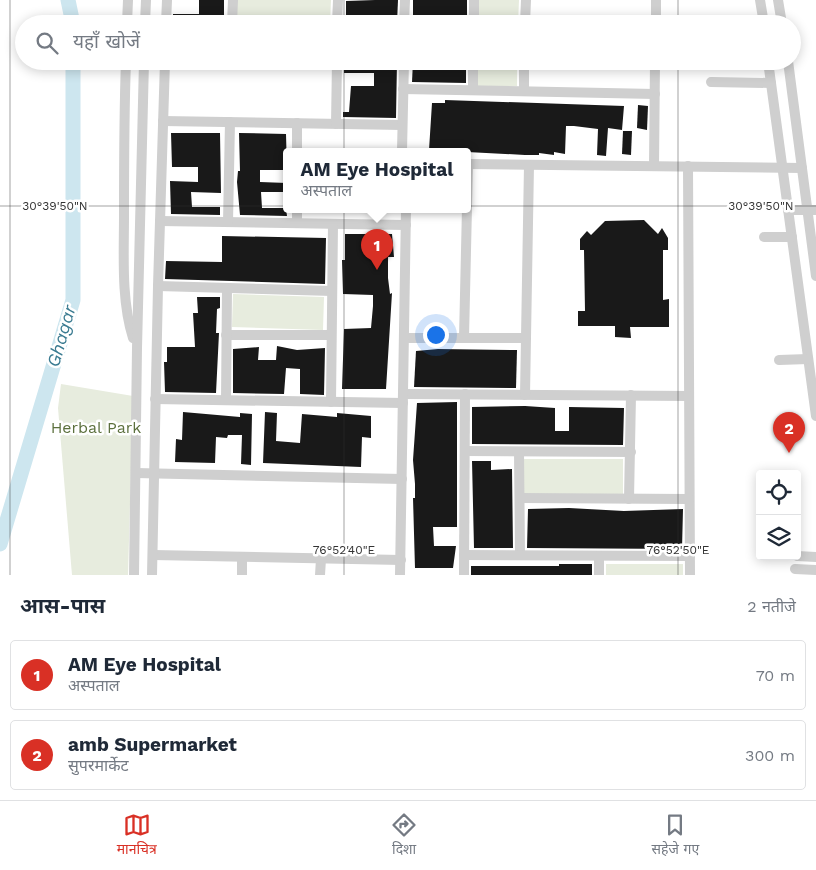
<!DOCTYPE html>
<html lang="hi">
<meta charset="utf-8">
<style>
:root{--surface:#fff;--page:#f6f6f7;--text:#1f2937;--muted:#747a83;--line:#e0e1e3;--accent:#d93025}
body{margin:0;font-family:"Work Sans","Noto Sans Devanagari",sans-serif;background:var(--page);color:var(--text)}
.controls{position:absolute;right:15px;bottom:15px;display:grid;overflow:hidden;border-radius:5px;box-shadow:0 2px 12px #0003}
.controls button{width:45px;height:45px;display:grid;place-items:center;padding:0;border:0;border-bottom:1px solid var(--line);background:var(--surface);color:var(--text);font:25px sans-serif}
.you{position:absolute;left:435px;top:334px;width:18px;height:18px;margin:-12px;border:4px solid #fff;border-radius:50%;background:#1a73e8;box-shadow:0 0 0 8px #1a73e833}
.badge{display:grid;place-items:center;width:32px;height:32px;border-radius:50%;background:var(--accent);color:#fff;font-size:16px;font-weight:700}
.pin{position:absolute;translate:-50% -41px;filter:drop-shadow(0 1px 2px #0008)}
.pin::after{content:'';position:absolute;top:26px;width:18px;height:15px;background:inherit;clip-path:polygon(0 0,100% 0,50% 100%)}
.popup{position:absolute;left:283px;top:148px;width:188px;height:65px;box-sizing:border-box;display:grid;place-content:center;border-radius:5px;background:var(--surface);filter:drop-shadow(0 1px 4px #0005);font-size:16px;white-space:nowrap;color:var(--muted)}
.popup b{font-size:19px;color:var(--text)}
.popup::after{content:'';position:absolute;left:50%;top:100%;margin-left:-10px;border:10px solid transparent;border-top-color:var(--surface)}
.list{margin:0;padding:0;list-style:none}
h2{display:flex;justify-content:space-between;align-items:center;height:65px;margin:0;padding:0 20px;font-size:21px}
h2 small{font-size:16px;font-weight:400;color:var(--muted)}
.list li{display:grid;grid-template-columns:32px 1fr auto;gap:15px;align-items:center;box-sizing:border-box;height:70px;margin:0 10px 10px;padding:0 10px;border:1px solid var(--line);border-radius:5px}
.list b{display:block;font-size:19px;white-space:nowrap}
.list p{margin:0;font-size:16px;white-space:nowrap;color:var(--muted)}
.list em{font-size:16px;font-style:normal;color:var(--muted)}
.icon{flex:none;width:28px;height:28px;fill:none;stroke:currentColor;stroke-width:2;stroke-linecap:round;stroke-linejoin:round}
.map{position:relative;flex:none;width:816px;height:575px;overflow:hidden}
.search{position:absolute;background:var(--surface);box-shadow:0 2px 12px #0003;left:15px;right:15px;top:15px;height:55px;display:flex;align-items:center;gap:12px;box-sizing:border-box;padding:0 18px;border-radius:28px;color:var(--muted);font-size:19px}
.sheet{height:225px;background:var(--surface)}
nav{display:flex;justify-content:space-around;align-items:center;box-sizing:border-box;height:70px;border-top:1px solid var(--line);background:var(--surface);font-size:14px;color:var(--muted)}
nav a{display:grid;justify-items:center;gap:2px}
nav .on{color:var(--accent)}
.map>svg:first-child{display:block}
.green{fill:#e7ecde}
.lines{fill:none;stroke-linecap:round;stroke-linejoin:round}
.river{stroke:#cde6ef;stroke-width:15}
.building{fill:#191919}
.minor{stroke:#cfcfcf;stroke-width:10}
.ticks{fill:none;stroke:#323232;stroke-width:1;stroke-opacity:0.45}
.labels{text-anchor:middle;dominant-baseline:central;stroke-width:5;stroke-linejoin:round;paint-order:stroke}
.park-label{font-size:16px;fill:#5c703d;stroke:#fff}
.water-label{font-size:18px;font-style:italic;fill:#3a7b91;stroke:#fff}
.ticks-label{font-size:12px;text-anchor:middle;fill:#323232;stroke:#fff;stroke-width:5;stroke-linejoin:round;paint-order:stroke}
</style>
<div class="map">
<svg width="816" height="575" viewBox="0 0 816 575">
<rect width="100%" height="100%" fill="#fff"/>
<g class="green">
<polygon points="237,0 331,0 330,24 237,24"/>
<polygon points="478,0 519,0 518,24 477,24"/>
<polygon points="477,61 517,61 517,86 476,86"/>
<polygon points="233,294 324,297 323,330 232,327"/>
<polygon points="61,384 133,396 128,575 72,575 58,408"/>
<rect x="523" y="459" width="100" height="35"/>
<rect x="606" y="564" width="77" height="11"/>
</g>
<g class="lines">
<g class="river">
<polyline points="68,0 73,24"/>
<polyline points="0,544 73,300 73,61"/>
</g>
</g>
<g class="building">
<polygon points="199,0 224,0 224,24 173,24 173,14 199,14"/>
<polygon points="375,0 398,0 397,23 346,24 346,1"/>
<polygon points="413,0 467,0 467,23 413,24"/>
<polygon points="344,61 397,61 396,118 343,117 343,112 349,112 351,86 374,86 374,73 344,73"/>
<polygon points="413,61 466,61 466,83 412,82"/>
<polygon points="445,100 624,106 622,130 608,128 606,156 597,155 598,129 574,126 566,126 565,154 554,152 554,155 539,153 539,155 525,155 429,150 432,103 445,103"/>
<polygon points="638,105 648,106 647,130 637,128"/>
<polygon points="623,131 632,131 631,155 622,154"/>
<polygon points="171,133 220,133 221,193 191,192 192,207 220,207 220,215 171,214 170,181 198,182 198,167 172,167"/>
<polygon points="239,133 286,134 287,170 260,170 260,182 287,183 287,192 261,192 262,208 286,208 287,216 240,215 237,182 238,171 240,171"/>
<polygon points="644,220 658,234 662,228 668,238 668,250 663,250 663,300 669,299 669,327 630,327 631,338 615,337 615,326 578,326 578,311 585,311 584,250 580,250 580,239 587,231 591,235 605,221"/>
<polygon points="345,234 392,234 394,257 388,257 388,278 390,294 392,293 386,389 342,389 344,329 371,328 373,306 373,295 343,294 342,260 345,260"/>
<polygon points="222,236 326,238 325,284 165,279 166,261 222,262"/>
<polygon points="197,297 220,297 220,308 217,309 216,333 219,333 216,393 165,392 164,362 167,362 167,347 195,347 193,313 198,313"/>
<polygon points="277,346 297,350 325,348 324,395 300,394 300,369 286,368 284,394 233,393 233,349 259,347 258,360 276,360"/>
<polygon points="438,349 517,350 516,388 414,387 416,351"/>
<polygon points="457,402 457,527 433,527 434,546 456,546 453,568 415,568 413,498 415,498 415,484 413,460 417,403"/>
<polygon points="525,406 555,408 555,431 569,431 569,407 624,408 623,445 472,444 472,407"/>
<polygon points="183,412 240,417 240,413 252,414 251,465 241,464 242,435 228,435 227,438 216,437 215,463 175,462 176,439 182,440"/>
<polygon points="265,412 277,413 276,441 300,443 302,414 337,417 337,413 371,416 371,438 362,437 361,467 263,463"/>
<polygon points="472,461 491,461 491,470 512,469 513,548 474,548"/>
<polygon points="569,508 624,511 683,509 682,549 527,548 528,509"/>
<polygon points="559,564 592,564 592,575 471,575 471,566 559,566"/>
</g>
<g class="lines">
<g class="minor">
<polyline points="760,0 764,24"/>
<polyline points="778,0 782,24"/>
<polyline points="127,24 128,0"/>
<polyline points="145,24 146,0"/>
<polyline points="166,24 167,0"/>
<polyline points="232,24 233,0"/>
<polyline points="337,24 338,0"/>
<polyline points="404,24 405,0"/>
<polyline points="474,24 474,0"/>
<polyline points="525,24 526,0"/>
<polyline points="656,24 656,0"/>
<path d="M126 61C124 113 124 164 124 215 124 255 121 300 133 338"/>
<polyline points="768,61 816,416"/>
<polyline points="788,61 816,276"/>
<polyline points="711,82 771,83"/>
<polyline points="403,89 655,94"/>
<polyline points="473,90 473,61"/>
<polyline points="524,91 524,61"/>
<polyline points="163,121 402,125"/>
<polyline points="336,124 337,61"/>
<polyline points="297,151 297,123"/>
<polyline points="402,151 404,61"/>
<polyline points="467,164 802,168"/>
<polyline points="654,166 655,61"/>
<polyline points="688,166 690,575"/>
<polyline points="788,210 816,210"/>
<polyline points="160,221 406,225"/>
<polyline points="228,222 230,122"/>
<polyline points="297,223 297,209"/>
<polyline points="764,237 792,237"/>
<polyline points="158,286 332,291"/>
<polyline points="226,335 331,335"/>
<polyline points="404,338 526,338"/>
<polyline points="464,338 468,164"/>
<polyline points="779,360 808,359"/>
<polyline points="403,394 689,396"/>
<polyline points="525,395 529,165"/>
<polyline points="155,399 403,403"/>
<polyline points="226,400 227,288"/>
<polyline points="331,402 333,224"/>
<polyline points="465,451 631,452"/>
<polyline points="519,452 520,555"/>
<polyline points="136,473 402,479"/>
<polyline points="520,498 689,499"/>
<polyline points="629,499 631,395"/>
<polyline points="153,555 401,560"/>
<polyline points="464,555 690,556"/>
<polyline points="599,556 599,575"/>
<polyline points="797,556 816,557"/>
<polyline points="795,569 816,570"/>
<polyline points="134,575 137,348 144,61"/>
<polyline points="152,575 158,286 165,61"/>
<polyline points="242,575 242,557"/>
<polyline points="320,575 321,559"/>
<polyline points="400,575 406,209"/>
<polyline points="464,575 465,394"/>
</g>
</g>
<path class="ticks" d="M10 0V575M344 0V24M678 0V24M344 61V575M678 61V575M0 206H816"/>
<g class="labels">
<g class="park-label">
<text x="96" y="427">Herbal Park</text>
</g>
<g class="water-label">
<text transform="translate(61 336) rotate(-74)">Ghagar</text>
</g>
</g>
<g class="ticks-label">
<text x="55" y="210">30°39'50"N</text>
<text x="761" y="210">30°39'50"N</text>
<text x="344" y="554">76°52'40"E</text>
<text x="678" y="554">76°52'50"E</text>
</g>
</svg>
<div class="controls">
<button><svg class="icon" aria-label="locate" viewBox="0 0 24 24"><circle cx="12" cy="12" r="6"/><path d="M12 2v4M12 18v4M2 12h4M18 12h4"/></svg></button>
<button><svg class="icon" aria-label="layers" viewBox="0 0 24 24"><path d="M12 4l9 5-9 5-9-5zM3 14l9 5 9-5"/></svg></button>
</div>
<div class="you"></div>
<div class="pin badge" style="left:377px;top:270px">1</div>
<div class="popup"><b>AM Eye Hospital</b>अस्पताल</div>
<div class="pin badge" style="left:789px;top:453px">2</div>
<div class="search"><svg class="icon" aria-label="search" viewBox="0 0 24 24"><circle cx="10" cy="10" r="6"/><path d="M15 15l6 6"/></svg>यहाँ खोजें</div>
</div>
<section class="sheet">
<h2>आस-पास<small>2 नतीजे</small></h2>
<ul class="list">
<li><span class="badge">1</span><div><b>AM Eye Hospital</b><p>अस्पताल</p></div><em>70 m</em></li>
<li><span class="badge">2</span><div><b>amb Supermarket</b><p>सुपरमार्केट</p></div><em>300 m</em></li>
</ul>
</section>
<nav>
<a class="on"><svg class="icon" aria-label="map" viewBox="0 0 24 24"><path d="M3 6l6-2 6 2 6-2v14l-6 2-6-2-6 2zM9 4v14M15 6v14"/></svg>मानचित्र</a>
<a><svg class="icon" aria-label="directions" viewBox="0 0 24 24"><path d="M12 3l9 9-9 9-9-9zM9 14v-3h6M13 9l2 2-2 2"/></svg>दिशा</a>
<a><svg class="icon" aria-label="saved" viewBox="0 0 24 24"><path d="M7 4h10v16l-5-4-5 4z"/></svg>सहेजे गए</a>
</nav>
